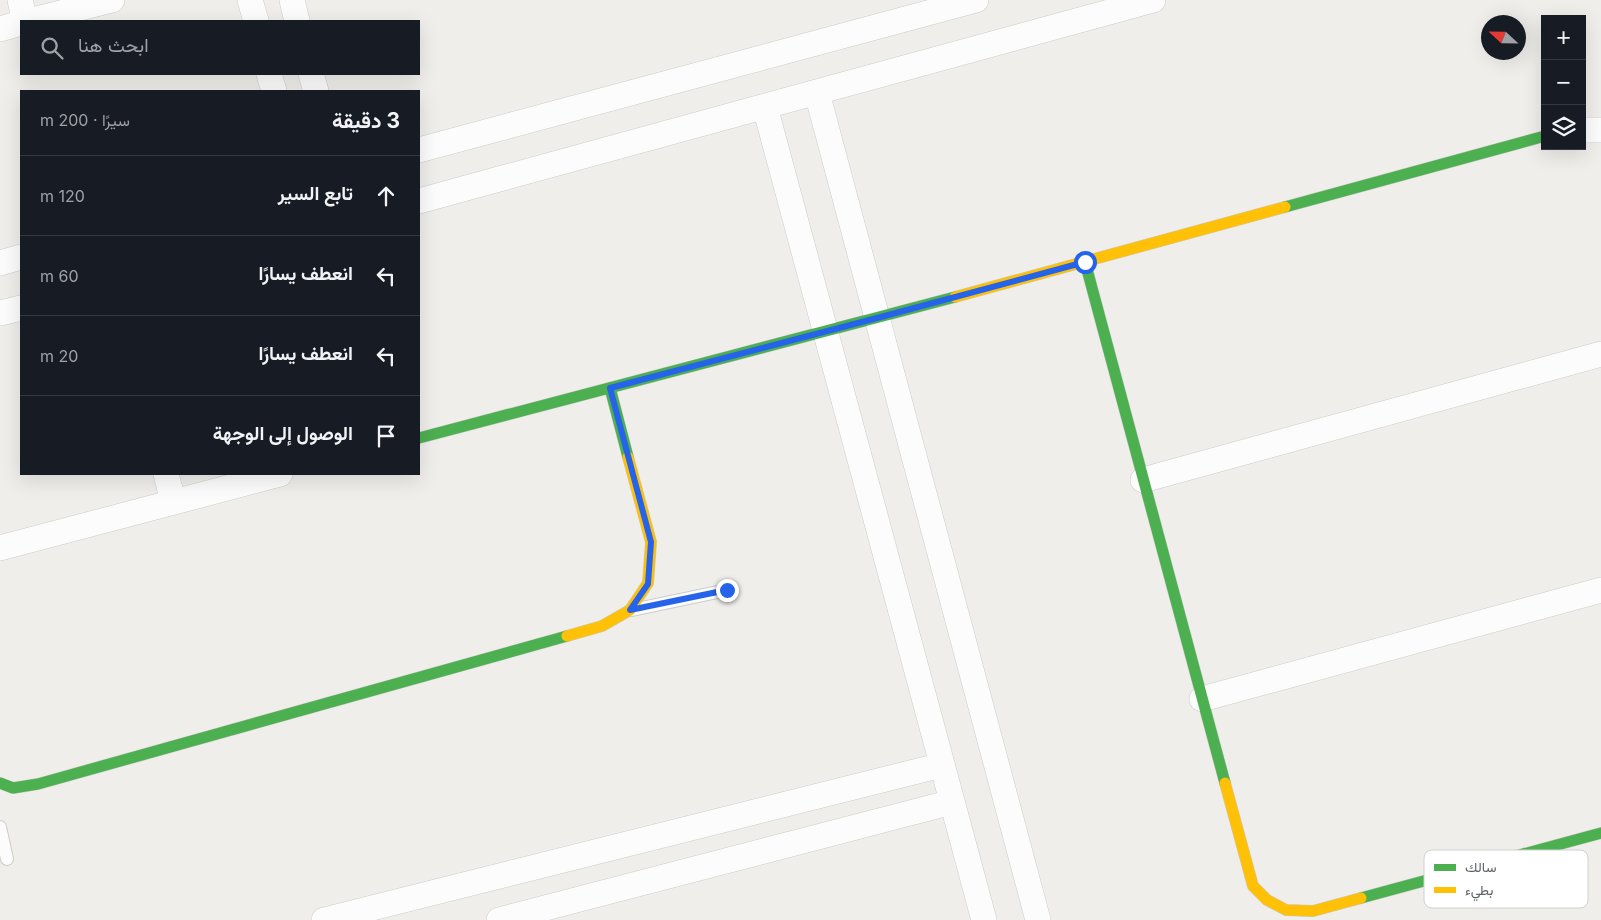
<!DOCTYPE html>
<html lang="ar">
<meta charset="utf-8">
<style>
:root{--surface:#171b24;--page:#20242c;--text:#f1f3f6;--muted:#9ea1a6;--line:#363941}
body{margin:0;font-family:Inter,Vazirmatn,sans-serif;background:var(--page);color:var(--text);direction:rtl}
.controls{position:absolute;right:15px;top:15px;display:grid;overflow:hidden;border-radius:0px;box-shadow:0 5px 20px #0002}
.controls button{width:45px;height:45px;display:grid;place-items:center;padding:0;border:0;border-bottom:1px solid var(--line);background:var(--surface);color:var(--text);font:25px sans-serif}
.compass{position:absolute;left:1481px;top:15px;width:45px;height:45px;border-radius:50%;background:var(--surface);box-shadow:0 5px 20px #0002;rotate:292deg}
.stop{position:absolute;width:15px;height:15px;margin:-11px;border:4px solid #2563eb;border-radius:50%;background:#fff}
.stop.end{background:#2563eb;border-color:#fff;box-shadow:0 1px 5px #0008}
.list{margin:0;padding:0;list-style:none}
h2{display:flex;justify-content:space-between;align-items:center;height:65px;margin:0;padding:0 20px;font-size:21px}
h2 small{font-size:16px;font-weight:400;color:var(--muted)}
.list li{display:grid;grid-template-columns:32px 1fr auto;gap:15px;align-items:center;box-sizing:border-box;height:80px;padding:0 20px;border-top:1px solid var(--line)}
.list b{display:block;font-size:19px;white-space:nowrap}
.list em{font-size:16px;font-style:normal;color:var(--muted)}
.icon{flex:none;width:28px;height:28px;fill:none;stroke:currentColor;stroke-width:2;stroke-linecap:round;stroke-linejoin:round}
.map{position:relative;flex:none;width:1601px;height:920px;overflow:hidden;direction:ltr}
.search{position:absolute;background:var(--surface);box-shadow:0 5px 20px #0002;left:20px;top:20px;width:400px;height:55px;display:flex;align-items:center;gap:12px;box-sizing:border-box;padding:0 18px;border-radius:0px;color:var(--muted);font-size:19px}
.panel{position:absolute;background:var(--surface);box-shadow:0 5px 20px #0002;left:20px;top:90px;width:400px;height:385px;border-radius:0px;direction:rtl}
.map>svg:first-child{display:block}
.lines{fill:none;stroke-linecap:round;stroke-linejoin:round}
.lane-casing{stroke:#cbcccc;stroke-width:14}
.street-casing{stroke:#cbcccc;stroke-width:26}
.fast-casing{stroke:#cacacb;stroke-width:12}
.slow-casing{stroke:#cacacb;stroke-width:12}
.lane{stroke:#fdfcfc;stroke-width:12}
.street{stroke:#fdfcfc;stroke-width:25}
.fast{stroke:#4caf50;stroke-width:11}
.slow{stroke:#ffc107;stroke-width:11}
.route{stroke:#2563eb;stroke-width:6}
.key{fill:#fff;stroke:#cfd0d2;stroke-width:1}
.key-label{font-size:14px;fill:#5f6368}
</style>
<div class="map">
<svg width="1601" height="920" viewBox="0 0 1601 920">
<rect width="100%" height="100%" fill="#efeeea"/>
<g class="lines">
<g class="lane-casing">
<g id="lane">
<polyline points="632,610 727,590"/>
<polyline points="0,827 7,859"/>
</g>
</g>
<g class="street-casing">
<g id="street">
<polyline points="20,0 25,21"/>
<polyline points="250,0 256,21"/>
<polyline points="292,0 297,21"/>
<polyline points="29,21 112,0"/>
<polyline points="0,29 21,23"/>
<polyline points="269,74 274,91"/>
<polyline points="311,74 316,91"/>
<polyline points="817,93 1038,920"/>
<polyline points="765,107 984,920"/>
<polyline points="1582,130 1601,130"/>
<polyline points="419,150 976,0"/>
<polyline points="419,201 1153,0"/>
<polyline points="0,263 21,257"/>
<polyline points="0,313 21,308"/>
<polyline points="166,474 173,501"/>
<polyline points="1143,480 1601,354"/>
<polyline points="0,548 280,474"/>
<polyline points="1202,699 1601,590"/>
<polyline points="324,920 942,765"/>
<polyline points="499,920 952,802"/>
</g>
</g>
<g class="fast-casing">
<g id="fast">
<polyline points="1285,207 1545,136"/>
<polyline points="1085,262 1225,783"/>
<polyline points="610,388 628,457"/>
<polyline points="419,438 955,297"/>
<polyline points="0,783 13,788 38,784 567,636"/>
<polyline points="1361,898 1601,833"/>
</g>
</g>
<g class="slow-casing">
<g id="slow">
<polyline points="955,297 1285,207"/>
<polyline points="567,636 602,626 630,610 648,583 651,542 628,457"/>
<polyline points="1225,783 1253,886 1267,900 1286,910 1313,911 1361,898"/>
</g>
</g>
<use href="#lane" class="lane"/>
<use href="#street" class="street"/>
<use href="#fast" class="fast"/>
<use href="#slow" class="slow"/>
</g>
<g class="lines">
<polyline class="route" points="727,590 630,610 648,584 651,542 610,388 877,318 1085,262"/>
</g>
<rect x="1424" y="850" width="164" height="58" rx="8" class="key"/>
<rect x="1434" y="864" width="22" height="7" fill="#4caf50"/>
<rect x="1434" y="887" width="22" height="6" fill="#ffc107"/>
<g class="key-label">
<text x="1465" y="872">سالك</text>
<text x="1465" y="895">بطيء</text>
</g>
</svg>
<div class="controls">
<button>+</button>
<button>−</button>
<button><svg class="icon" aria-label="layers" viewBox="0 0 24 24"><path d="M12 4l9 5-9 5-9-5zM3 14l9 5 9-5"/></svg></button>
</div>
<svg class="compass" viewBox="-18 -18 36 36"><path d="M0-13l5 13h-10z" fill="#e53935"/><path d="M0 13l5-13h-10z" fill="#9ea1a6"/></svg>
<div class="stop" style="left:1085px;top:262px"></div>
<div class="stop end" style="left:727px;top:590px"></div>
<div class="search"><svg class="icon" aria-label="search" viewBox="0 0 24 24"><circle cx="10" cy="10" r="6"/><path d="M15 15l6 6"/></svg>ابحث هنا</div>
<section class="panel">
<h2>3 دقيقة<small>سيرًا · 200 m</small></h2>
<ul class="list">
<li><svg class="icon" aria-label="ahead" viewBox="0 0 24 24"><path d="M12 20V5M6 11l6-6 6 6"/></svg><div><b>تابع السير</b></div><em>120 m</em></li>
<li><svg class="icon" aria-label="left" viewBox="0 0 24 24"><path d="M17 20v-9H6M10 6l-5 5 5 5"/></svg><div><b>انعطف يسارًا</b></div><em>60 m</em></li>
<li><svg class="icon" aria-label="left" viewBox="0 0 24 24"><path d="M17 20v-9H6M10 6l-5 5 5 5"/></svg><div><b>انعطف يسارًا</b></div><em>20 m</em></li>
<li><svg class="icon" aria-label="arrive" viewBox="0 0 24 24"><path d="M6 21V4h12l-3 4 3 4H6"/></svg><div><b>الوصول إلى الوجهة</b></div></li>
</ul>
</section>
</div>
